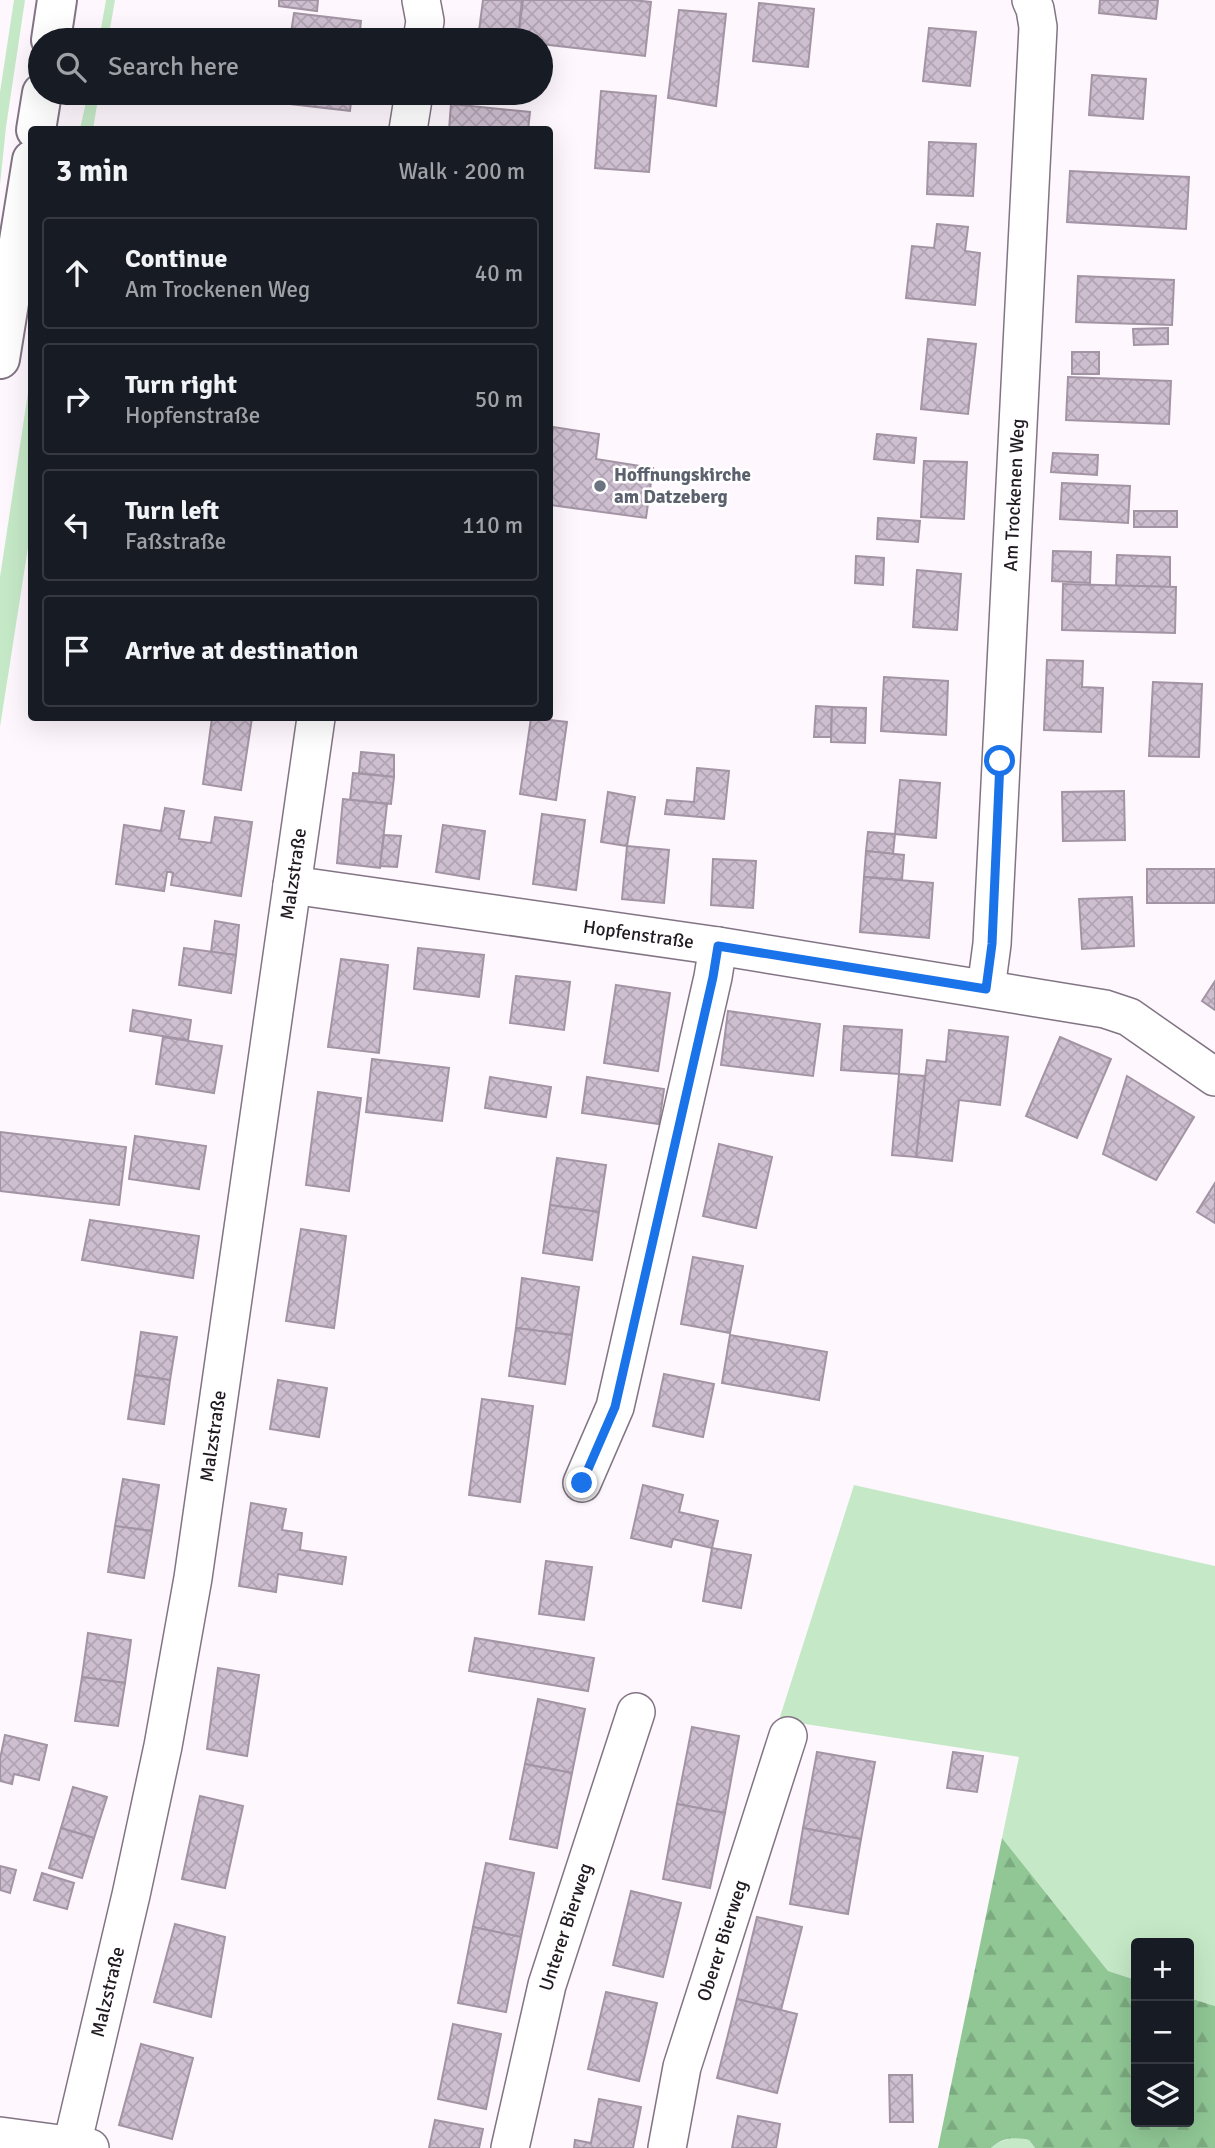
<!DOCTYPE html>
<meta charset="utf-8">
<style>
:root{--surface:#171b24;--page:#242831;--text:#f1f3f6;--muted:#9ea1a6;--line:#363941}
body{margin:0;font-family:Signika,sans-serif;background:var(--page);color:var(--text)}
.controls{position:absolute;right:21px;bottom:21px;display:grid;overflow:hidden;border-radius:7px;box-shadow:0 7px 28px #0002}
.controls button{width:63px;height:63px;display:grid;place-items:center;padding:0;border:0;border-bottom:2px solid var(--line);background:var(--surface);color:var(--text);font:35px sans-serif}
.stop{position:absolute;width:21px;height:21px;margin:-16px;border:5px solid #1a73e8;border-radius:50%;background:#fff}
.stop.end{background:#1a73e8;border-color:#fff;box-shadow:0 2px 7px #0008}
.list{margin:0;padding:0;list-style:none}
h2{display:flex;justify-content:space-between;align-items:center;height:91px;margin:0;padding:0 28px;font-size:30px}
h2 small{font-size:23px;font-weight:400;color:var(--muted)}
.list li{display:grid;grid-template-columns:46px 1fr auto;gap:21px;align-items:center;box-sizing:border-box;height:112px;margin:0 14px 14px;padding:0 14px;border:2px solid var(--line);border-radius:7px}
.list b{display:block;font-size:26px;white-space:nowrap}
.list p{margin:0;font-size:23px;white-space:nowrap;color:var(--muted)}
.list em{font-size:23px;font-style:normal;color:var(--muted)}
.icon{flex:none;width:38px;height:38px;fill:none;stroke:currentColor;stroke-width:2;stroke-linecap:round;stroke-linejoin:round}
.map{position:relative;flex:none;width:1215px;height:2148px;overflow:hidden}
.search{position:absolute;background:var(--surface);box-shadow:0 7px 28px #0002;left:28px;top:28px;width:525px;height:77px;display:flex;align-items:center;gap:18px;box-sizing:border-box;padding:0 24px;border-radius:38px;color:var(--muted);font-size:26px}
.panel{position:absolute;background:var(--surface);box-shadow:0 7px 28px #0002;left:28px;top:126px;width:525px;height:595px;border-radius:7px}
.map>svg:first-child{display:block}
.green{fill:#c5e9c7}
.forest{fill:url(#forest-firs)}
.building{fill:url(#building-cross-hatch);stroke:#a394a4;stroke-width:2}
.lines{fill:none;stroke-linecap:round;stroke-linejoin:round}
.street-casing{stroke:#827484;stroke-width:40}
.secondary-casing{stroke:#827484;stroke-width:42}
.street{stroke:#fff;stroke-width:37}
.secondary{stroke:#fff;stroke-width:38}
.route{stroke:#1a73e8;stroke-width:9}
.worship-dot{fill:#6b7280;stroke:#fff;stroke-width:2.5}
.labels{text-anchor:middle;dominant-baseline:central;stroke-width:5;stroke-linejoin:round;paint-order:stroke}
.worship-label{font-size:19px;font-weight:bold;fill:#5b616d;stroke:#fff;text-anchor:start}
.street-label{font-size:19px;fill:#211b21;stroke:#fff}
</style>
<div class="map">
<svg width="1215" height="2148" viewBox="0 0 1215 2148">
<defs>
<pattern id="forest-firs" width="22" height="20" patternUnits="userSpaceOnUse" patternTransform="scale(1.75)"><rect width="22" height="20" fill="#90c795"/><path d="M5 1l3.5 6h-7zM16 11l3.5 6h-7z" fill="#7caa80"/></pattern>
<pattern id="building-cross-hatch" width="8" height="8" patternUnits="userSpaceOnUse" patternTransform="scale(1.75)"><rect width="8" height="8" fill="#cebfd0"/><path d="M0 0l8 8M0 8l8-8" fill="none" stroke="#b1a4b2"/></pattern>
</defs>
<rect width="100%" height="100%" fill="#fef7fe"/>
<g class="green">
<polygon points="14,0 25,0 6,127 0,185 0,92"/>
<polygon points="106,0 115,0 108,40 99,40"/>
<polygon points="88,93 99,93 93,129 80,129"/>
<polygon points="31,373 31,528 0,727 0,577"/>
<polygon points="854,1485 1215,1566 1215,2006 1189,1998 1189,1943 1136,1943 1136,1980 1108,1971 1002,1838 1019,1757 779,1720"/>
<polygon points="1014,2137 1029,2140 1035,2148 991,2148 994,2144"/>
</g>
<path class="forest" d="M1002 1838 1108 1971 1136 1980V2122H1189V1998L1215 2006V2148H1035L1029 2140C1015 2137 1002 2137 991 2148H938Z"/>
<g class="building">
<polygon points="279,0 318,0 317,11 279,6"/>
<polygon points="483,0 522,0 518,37 479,31"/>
<polygon points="523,0 633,0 651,2 645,56 541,44 541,40 518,40"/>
<polygon points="1100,0 1158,0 1156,19 1099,13"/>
<polygon points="759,3 814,9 808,67 753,61"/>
<polygon points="679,10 726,14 716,106 668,98"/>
<polygon points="294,13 361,21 359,40 290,40"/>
<polygon points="929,28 976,32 970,86 923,81"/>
<polygon points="1092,75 1146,79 1143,119 1089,115"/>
<polygon points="601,91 656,96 649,172 595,168"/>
<polygon points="283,93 352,93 350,111 282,103"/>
<polygon points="451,104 530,112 528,130 449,130"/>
<polygon points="929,142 976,144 973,196 927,194"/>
<polygon points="1070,171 1189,177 1186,229 1067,222"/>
<polygon points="937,224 968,227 965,251 980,253 975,305 906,298 912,246 934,248"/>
<polygon points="1078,276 1174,280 1172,325 1076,322"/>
<polygon points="1168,328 1168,344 1134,345 1133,329"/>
<polygon points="928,339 976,344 968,414 921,409"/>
<rect x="1072" y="352" width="27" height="22"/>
<polygon points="1068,377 1171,381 1169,424 1066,420"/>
<polygon points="553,427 599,434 596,459 653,468 646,518 550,505 550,455"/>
<polygon points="877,434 916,438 914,463 874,459"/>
<polygon points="1053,453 1098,455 1097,475 1051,472"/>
<polygon points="924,461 967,462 964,519 921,517"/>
<polygon points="1062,483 1130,486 1128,523 1060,519"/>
<rect x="1134" y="511" width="43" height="16"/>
<polygon points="878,518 920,521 918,542 877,539"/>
<polygon points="1053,551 1091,552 1090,583 1052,581"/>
<polygon points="1117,555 1170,557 1170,587 1116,586"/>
<polygon points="856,556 884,558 883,585 855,583"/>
<polygon points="917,570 961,574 957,630 913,627"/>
<polygon points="1063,584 1176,587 1175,633 1062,630"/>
<polygon points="1047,660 1083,661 1082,687 1103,688 1101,732 1044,730"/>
<polygon points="884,677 948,681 946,735 881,731"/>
<polygon points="1153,682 1202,684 1199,757 1149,756"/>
<polygon points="816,706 832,707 831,737 814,737"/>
<polygon points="832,707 866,708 865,743 831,742"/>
<polygon points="212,718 252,718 241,790 203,784"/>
<polygon points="531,718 567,722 556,800 520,794"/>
<polygon points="361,752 394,755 394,777 359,773"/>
<polygon points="697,768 729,771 724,819 665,814 667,800 694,802"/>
<polygon points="353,773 394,777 391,804 350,800"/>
<polygon points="900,780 940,783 936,838 895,834"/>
<polygon points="1124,791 1125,840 1063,841 1062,792"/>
<polygon points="608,792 635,797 627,846 601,842"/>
<polygon points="343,799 387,804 380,868 337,863"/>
<polygon points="165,808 184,811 179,839 211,843 215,817 252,822 241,896 171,885 173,873 170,872 167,872 164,891 116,884 124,825 161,831"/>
<polygon points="542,814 585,820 576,890 533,884"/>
<polygon points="443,825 485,831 479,879 436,872"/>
<polygon points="868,832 895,834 893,854 866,851"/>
<polygon points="384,835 401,836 397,867 380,866"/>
<polygon points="627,846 669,850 664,903 622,899"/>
<polygon points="866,851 904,855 902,880 864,877"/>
<polygon points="713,859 756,861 753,908 711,905"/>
<rect x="1147" y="869" width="68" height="34"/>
<polygon points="864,877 933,883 929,938 860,932"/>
<polygon points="1132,897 1134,946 1082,949 1079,899"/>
<polygon points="215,921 239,925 236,955 211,952"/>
<polygon points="184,948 236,955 231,993 179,985"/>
<polygon points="418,948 484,955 479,997 414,989"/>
<polygon points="341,959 388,965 379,1053 328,1047"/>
<polygon points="516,976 570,982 564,1030 510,1023"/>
<polygon points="1215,981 1215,1010 1202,1001"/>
<polygon points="616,985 670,993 658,1071 604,1063"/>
<polygon points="133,1010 191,1020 188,1040 130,1031"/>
<polygon points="728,1011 820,1024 813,1076 721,1065"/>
<polygon points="844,1026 902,1030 899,1074 841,1070"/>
<polygon points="949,1030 1008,1037 1000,1105 959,1100 952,1161 916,1157 927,1060 946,1062"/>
<polygon points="163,1037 222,1046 214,1093 156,1084"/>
<polygon points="1060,1037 1111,1059 1077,1138 1026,1116"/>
<polygon points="372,1059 449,1068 442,1121 366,1112"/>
<polygon points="899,1074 925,1076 916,1157 892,1155"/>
<polygon points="1127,1076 1194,1117 1156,1180 1103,1154"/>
<polygon points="490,1077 551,1087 546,1117 485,1108"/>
<polygon points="587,1077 664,1089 659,1124 582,1113"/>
<polygon points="318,1092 361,1098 349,1191 306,1185"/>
<polygon points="0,1132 126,1147 119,1205 0,1191"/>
<polygon points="135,1136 206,1146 199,1189 129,1179"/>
<polygon points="719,1144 772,1157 756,1228 703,1216"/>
<polygon points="557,1158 606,1165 599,1212 550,1205"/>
<polygon points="1215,1183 1215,1223 1197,1212"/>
<polygon points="550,1205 599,1212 592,1260 543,1253"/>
<polygon points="90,1220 199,1236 193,1278 82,1260"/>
<polygon points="301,1229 346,1236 334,1328 286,1321"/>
<polygon points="693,1257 743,1266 730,1333 681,1324"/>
<polygon points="522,1278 579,1287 572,1335 516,1328"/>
<polygon points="516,1328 572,1335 565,1384 509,1376"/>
<polygon points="141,1332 177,1337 170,1380 135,1375"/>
<polygon points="730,1335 827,1352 819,1400 722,1383"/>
<polygon points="664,1374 714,1384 703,1437 653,1426"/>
<polygon points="135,1375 170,1380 164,1424 128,1419"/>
<polygon points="278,1380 327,1388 319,1437 270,1429"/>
<polygon points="482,1399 533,1406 520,1502 469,1495"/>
<polygon points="123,1479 159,1485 152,1531 115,1526"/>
<polygon points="643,1485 683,1495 679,1512 718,1521 712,1548 673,1539 671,1547 631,1538"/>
<polygon points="251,1503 286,1509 282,1530 302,1533 300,1550 346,1557 342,1584 278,1574 276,1592 239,1586"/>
<polygon points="115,1526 152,1531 144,1578 108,1572"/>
<polygon points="712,1548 751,1555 741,1608 703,1601"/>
<polygon points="546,1561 592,1567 584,1620 539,1614"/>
<polygon points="88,1633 131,1640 125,1683 82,1677"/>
<polygon points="475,1638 594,1658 588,1691 469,1671"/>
<polygon points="218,1668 259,1675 247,1756 207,1749"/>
<polygon points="82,1677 125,1683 118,1726 75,1721"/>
<polygon points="538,1699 585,1709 572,1773 525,1764"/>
<polygon points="692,1727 739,1736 725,1813 677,1804"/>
<polygon points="5,1735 47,1745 39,1780 14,1774 12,1784 0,1781 0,1759"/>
<polygon points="817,1752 875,1762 861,1839 803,1828"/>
<polygon points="953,1752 983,1756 977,1792 947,1788"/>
<polygon points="525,1764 572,1773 557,1848 510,1839"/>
<polygon points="73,1787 107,1797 94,1838 61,1828"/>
<polygon points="200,1796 243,1806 225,1888 182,1879"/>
<polygon points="677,1804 725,1813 710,1888 663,1879"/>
<polygon points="61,1828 94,1838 82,1878 49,1868"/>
<polygon points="803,1828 861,1839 848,1914 790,1904"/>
<polygon points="486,1863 534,1873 521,1937 473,1927"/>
<polygon points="0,1866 16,1870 10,1893 0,1890"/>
<polygon points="42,1873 74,1883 67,1909 34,1900"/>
<polygon points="631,1891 681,1903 663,1977 613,1965"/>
<polygon points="757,1917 802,1927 781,2010 737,1999"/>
<polygon points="175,1924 225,1937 211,2017 154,2002"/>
<polygon points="473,1927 521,1937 506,2012 458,2003"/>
<polygon points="606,1992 657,2003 639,2081 588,2069"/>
<polygon points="737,1999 797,2014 777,2093 717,2078"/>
<polygon points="453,2024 501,2034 486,2109 438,2099"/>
<polygon points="141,2044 193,2058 172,2139 119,2125"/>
<polygon points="889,2075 912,2075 913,2122 890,2122"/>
<polygon points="599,2099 641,2107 633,2148 574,2148 575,2140 591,2143"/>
<polygon points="738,2116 780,2124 776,2148 732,2148"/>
<polygon points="435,2120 483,2129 479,2148 429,2148"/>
</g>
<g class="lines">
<g class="street-casing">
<g id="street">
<polyline points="421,0 425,21 422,40"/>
<polyline points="408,130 414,93"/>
<path id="s1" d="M292 885 718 946 1105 1009 1129 1017 1215 1077"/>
<path id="s2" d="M986 989 992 944 1038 27 1035 9 1031 0"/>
<polyline points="582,1483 615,1407 713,977 718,946"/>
<polyline points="0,2136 90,2148"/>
<path id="s3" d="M73 2146 76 2128 131 1895 163 1746 193 1578 316 718"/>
<path id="s4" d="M510 2148 547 1985 636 1712"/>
<path id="s5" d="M667 2148 682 2067 788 1736"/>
</g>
</g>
<g class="secondary-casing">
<g id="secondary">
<polyline points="51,40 57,0"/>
<polyline points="36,130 42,93"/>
<polyline points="0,359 32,160"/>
</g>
</g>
<use href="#street" class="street"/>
<use href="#secondary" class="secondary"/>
</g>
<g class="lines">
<polyline class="route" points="582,1483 615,1407 713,977 718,946 986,989 992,944 1000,761"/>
</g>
<circle class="worship-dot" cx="600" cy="486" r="7"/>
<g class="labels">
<g class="worship-label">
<text x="614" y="475">Hoffnungskirche<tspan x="614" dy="22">am Datzeberg</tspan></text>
</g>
<g class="street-label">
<text stroke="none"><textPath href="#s2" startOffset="495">Am Trockenen Weg</textPath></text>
<text stroke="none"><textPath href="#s3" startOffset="1292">Malzstraße</textPath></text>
<text stroke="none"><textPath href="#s1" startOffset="350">Hopfenstraße</textPath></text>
<text stroke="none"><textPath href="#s3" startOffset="724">Malzstraße</textPath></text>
<text stroke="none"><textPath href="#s4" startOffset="228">Unterer Bierweg</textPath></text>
<text stroke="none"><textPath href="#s5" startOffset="215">Oberer Bierweg</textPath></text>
<text stroke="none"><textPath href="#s3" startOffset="158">Malzstraße</textPath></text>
</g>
</g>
</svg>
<div class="controls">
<button>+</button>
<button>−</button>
<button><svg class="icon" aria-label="layers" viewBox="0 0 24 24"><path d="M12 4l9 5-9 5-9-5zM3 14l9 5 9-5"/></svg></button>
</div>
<div class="stop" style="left:1000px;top:761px"></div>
<div class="stop end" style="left:582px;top:1483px"></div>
<div class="search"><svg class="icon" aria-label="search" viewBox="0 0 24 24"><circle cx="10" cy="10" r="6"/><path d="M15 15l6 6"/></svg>Search here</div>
<section class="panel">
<h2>3 min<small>Walk · 200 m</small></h2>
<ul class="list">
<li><svg class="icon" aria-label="ahead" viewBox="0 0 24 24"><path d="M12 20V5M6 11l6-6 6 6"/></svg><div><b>Continue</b><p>Am Trockenen Weg</p></div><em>40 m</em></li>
<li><svg class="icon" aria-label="right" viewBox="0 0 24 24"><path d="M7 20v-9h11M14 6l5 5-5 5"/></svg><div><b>Turn right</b><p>Hopfenstraße</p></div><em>50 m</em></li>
<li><svg class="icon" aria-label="left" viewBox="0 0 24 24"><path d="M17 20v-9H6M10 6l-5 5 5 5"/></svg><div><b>Turn left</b><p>Faßstraße</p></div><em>110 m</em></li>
<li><svg class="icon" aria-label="arrive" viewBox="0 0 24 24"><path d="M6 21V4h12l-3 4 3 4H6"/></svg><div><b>Arrive at destination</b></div></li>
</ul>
</section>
</div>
